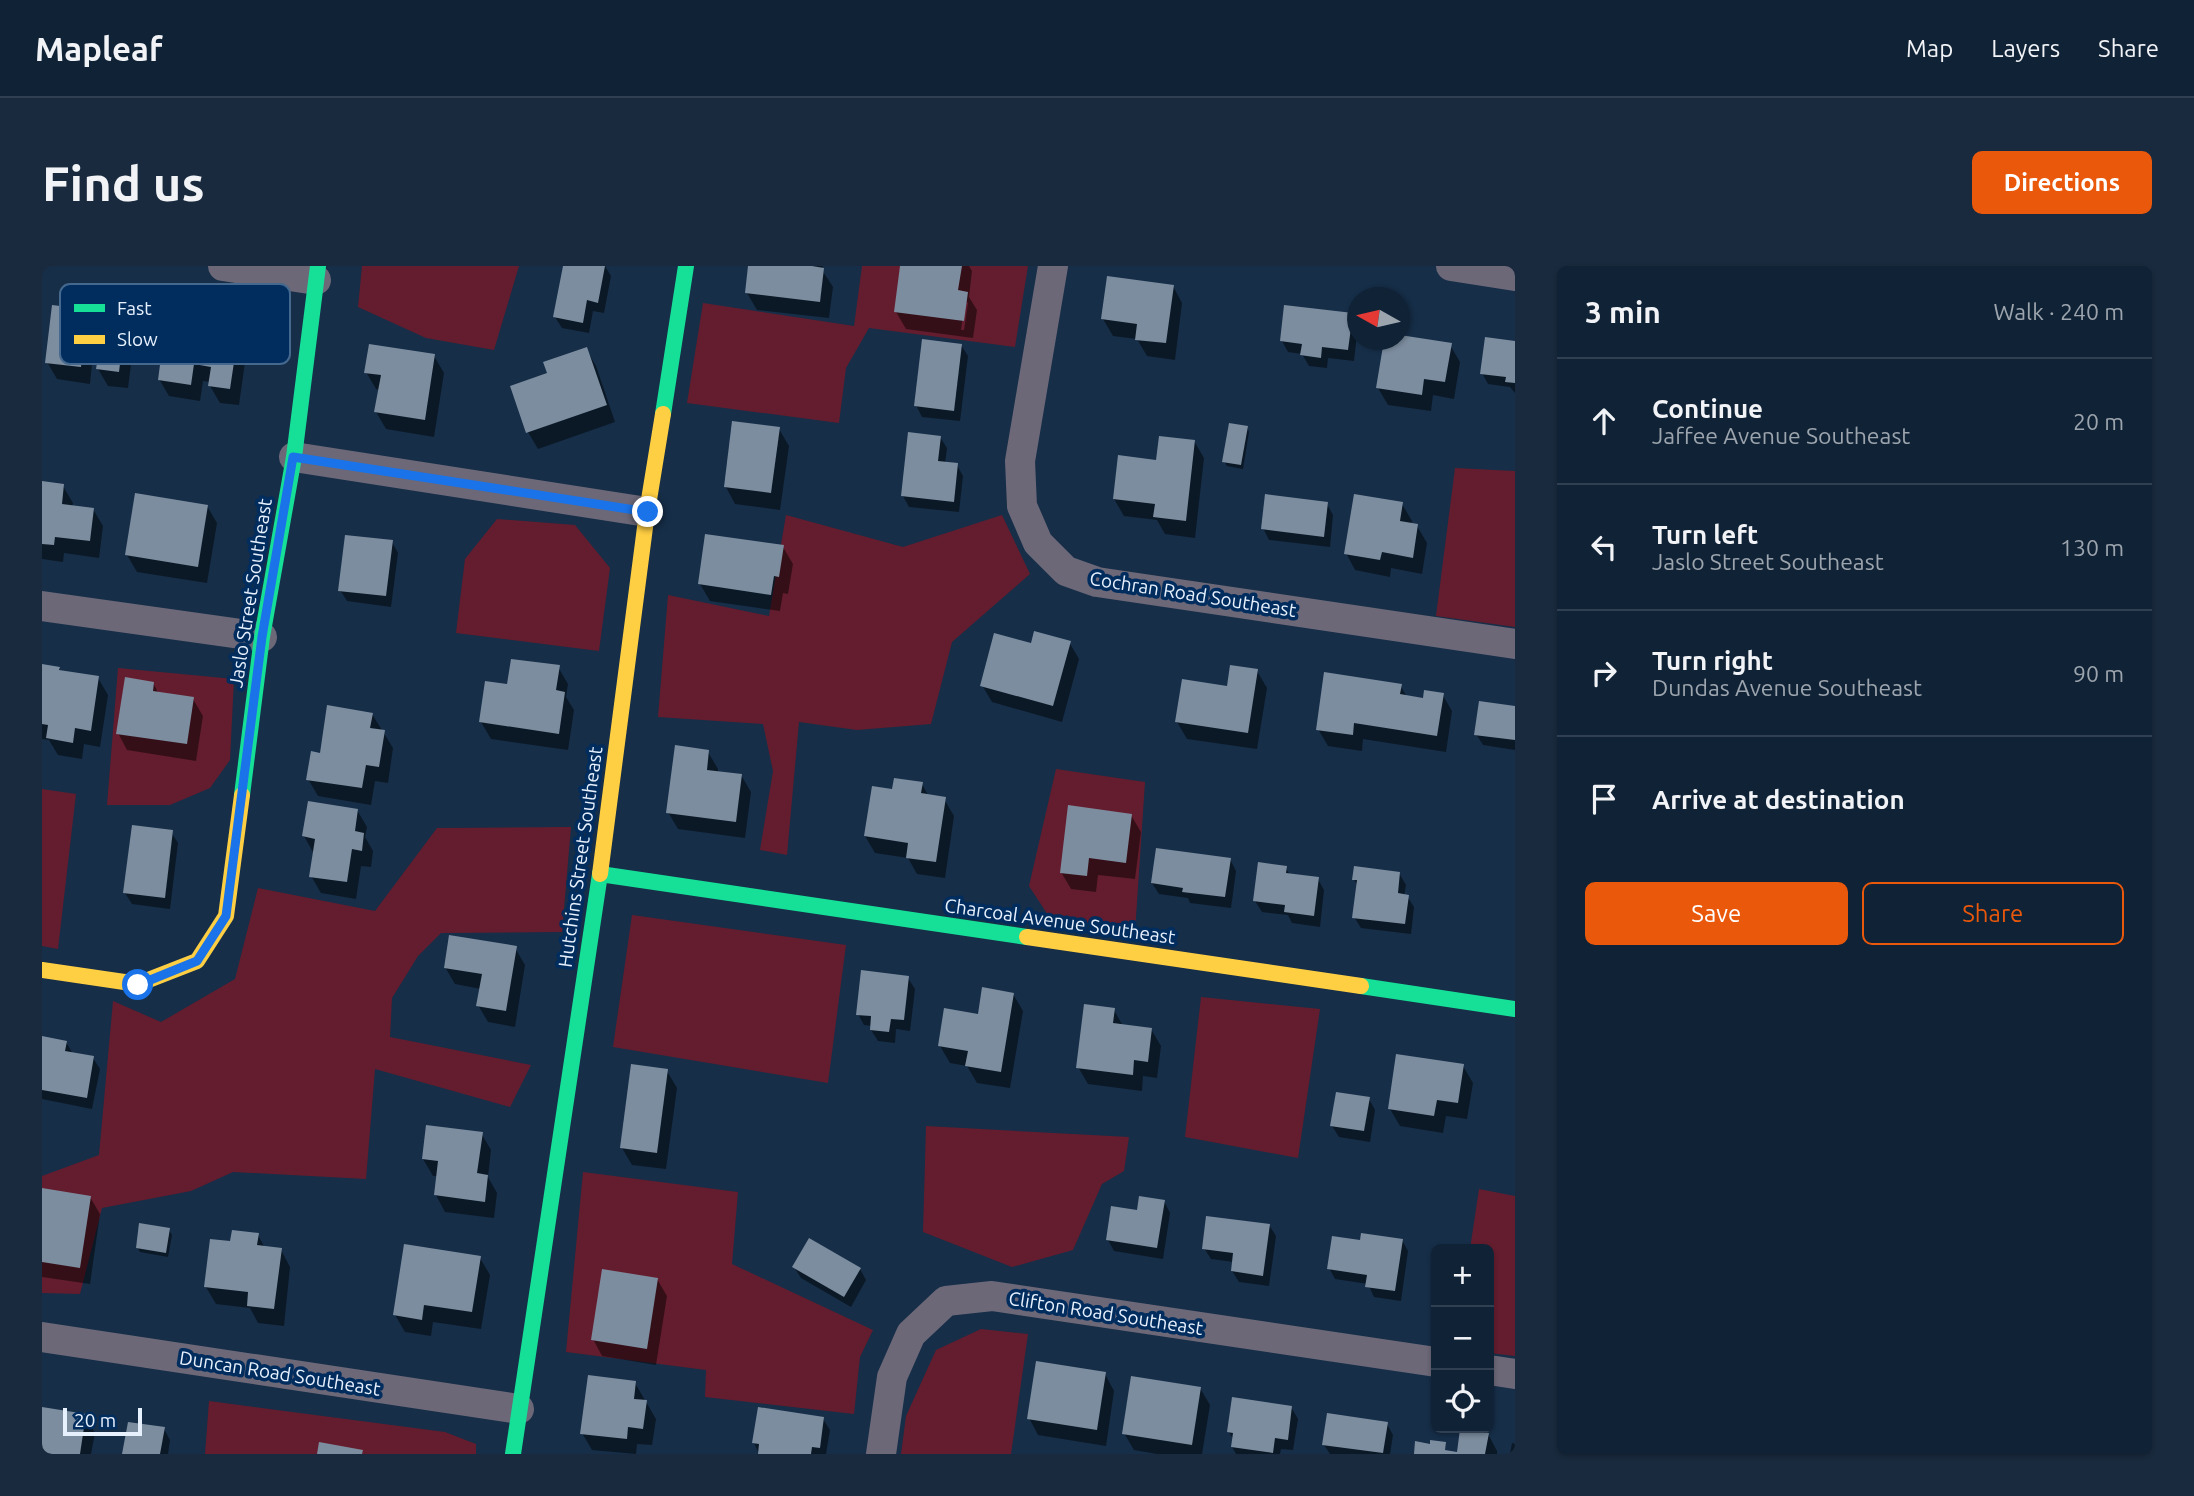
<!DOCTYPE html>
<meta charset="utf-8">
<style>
:root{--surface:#102236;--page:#192a3e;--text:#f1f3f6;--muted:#9ca4ad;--line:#303f51;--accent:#ea580c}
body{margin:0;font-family:Ubuntu,sans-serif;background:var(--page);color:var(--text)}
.controls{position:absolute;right:21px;bottom:21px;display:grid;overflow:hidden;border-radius:10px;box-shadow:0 2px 5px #0004}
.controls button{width:63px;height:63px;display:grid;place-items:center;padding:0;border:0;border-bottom:2px solid var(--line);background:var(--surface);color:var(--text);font:35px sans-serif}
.compass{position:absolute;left:1305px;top:21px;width:63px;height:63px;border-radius:50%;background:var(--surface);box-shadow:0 2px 5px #0004;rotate:278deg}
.scale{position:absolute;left:21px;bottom:18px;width:79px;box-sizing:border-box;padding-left:7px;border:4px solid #e7f0fd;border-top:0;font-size:19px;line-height:24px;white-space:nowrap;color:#e7f0fd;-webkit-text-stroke:5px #002d5e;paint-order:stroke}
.stop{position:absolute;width:21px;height:21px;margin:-16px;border:5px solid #1a73e8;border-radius:50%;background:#fff}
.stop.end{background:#1a73e8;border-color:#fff;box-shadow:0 2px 7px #0008}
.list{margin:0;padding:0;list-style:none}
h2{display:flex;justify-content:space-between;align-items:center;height:91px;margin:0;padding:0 28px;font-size:30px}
h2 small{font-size:23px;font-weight:400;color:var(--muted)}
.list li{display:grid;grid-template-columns:46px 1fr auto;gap:21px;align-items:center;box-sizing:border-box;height:126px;padding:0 28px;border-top:2px solid var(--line)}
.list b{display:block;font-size:26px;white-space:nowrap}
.list p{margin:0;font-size:23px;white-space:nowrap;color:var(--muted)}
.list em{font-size:23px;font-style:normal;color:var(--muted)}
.actions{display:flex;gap:14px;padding:21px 28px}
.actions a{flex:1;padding:16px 0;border:2px solid var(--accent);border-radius:10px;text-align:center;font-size:24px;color:var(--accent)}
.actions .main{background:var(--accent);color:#fff}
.icon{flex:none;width:38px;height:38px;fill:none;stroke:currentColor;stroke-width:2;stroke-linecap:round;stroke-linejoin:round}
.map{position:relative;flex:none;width:1473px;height:1188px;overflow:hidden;border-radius:10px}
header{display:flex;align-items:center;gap:42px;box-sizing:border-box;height:98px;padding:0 35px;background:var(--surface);border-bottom:2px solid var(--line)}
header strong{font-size:33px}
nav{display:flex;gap:38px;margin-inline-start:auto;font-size:24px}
.intro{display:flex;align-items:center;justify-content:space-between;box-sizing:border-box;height:168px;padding:0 42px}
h1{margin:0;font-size:49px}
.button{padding:18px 32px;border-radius:10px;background:var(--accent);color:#fff;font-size:24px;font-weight:700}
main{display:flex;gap:42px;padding:0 42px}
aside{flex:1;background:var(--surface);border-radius:10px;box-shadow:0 2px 5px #0004}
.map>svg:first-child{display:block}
.green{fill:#641d2e}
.shadow{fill:#0007;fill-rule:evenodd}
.building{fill:#7c8d9f}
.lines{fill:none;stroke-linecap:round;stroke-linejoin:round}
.street{stroke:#6c6878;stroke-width:30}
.fast{stroke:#16e098;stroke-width:16}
.slow{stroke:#ffcf43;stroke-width:16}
.route{stroke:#1a73e8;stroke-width:9}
.labels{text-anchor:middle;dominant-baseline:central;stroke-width:7;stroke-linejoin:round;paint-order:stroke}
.street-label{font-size:19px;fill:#e7f0fd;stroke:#002d5e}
.key{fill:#002d5e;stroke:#45688e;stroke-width:2}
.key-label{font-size:19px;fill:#e7f0fd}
</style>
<header>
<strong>Mapleaf</strong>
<nav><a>Map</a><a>Layers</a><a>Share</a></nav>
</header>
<div class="intro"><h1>Find us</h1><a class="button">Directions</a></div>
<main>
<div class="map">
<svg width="1473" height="1188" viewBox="0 0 1473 1188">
<rect width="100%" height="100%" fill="#162e48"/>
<g class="green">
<polygon points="320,0 477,0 452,84 384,72 316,41"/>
<polygon points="820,0 986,0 973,81 827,62 804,102 797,157 645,137 661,37 812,60"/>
<polygon points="1413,202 1473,205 1473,361 1394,350"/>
<polygon points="744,249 861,281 960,249 988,308 910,376 889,458 815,464 757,456 745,589 718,584 731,505 721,458 616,451 626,329 727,350"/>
<polygon points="455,253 533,259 568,302 557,385 414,367 423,293"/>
<polygon points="76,402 192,413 188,494 168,522 128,539 65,539"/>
<polygon points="1014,503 1103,516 1093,666 1006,649 987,620"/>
<polygon points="0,523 34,528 16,683 0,680"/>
<polygon points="529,561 520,666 399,667 376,690 350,732 348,771 489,799 468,841 333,803 324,913 191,906 149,925 60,942 38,1028 0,1027 0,910 57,889 71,735 119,756 193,713 216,622 333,645 395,562"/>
<polygon points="590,649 804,679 786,817 571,781"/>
<polygon points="1159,731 1278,743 1256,892 1143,871"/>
<polygon points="884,860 1087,871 1082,905 1060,918 1031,984 970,1001 881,966"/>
<polygon points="541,906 696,926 690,998 831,1064 818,1091 812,1148 663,1131 664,1104 524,1086"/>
<polygon points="1437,923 1473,930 1473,1090 1447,1087 1447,983 1428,983"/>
<polygon points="939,1063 986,1068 969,1188 859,1188 864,1150 894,1084"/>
<polygon points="167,1135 403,1166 434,1178 434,1188 163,1188"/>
</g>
<g class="shadow">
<polygon points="523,0 563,0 569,10 562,47 551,45 547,67 520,62 513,51"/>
<polygon points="708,0 781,0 780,4 791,21 787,52 715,44 705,27"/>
<path d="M860 0H927L930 5 927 31 935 44 931 72 864 63 854 46ZM923 34 926 37 922 64H919Z"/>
<polygon points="1131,20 1140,37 1133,94 1105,90 1095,73 1071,70 1061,53"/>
<polygon points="1310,49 1316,59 1312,95 1286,92 1285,102 1267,100 1260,88 1246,86 1240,75"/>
<polygon points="83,50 93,67 86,122 66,120 56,103 57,99 50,98 48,118 15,113 5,96"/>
<polygon points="195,65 205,82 197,139 178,137 168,120 168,116 161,115 158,135 127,130 117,113"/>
<polygon points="1358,70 1408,79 1418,96 1412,133 1391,129 1389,145 1346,139 1336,122 1344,74 1358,74"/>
<polygon points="1444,73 1473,77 1473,127 1468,121 1446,118 1440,107"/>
<polygon points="919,79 926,90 918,155 880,151 874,139"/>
<polygon points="544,83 554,100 573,156 496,183 486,166"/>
<polygon points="392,90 402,107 392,171 344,163 334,146 338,124 334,123 324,106"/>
<polygon points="1205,161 1207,166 1201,203 1185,200 1182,195"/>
<polygon points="737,163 747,180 738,244 693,238 684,221"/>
<polygon points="898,171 905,182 903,198 915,199 921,210 917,246 867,241 861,230"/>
<polygon points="1152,175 1162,192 1153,272 1123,268 1115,254 1082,250 1072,233 1115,196"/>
<polygon points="0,217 21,220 31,237 30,241 51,243 61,260 57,292 22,287 21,296 0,293"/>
<polygon points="1285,238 1291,249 1288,281 1227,274 1221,262"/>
<polygon points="1360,238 1370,255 1369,259 1375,260 1385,277 1380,308 1349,302 1348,311 1313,304 1304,287"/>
<polygon points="165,240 175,257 165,317 95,306 85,289"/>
<polygon points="350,276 356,287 349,341 305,335 298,324"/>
<polygon points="741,281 751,298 746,328 741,327 738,345 668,335 658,318"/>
<polygon points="1027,376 1037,393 1020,456 950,436 940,419 990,379"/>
<polygon points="516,401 526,418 524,431 532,444 526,484 449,473 439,456 467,420"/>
<polygon points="17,402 19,406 56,412 66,429 58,481 42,478 40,493 16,489 7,474 0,473 0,407"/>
<polygon points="1215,405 1225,422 1215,483 1145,473 1135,456"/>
<polygon points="111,417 117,428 151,433 161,450 154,495 85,484 76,467"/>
<polygon points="1358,419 1365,431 1382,434 1400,428 1410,445 1404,486 1321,473 1320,485 1286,480 1276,463"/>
<polygon points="1439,437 1473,442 1473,484 1441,479 1434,468"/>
<polygon points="330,448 351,482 346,517 333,515 329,539 276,530 266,513 279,489"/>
<polygon points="666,486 676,503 676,507 699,509 709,526 703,572 636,563 626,546"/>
<polygon points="880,518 887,531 902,533 912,550 903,612 875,608 866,592 833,587 823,570 852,525"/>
<polygon points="315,544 325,561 323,571 331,585 329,601 319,600 314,633 279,627 269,610 272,588 262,570"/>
<polygon points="1089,549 1099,566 1093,613 1056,609 1054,626 1029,623 1019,606"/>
<polygon points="129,566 136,577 128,643 90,638 83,627"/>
<polygon points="1188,593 1194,605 1189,642 1148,637 1146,632 1117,628 1110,617"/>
<polygon points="1244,602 1248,609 1276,613 1282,624 1278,661 1250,657 1246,649 1220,646 1213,635"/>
<polygon points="1357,607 1364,619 1362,630 1365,630 1372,641 1369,668 1319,662 1312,651 1316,621 1312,613"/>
<polygon points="473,682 483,699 473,761 446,756 436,739 439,723 413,718 403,701"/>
<polygon points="866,712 873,723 868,765 854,763 853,777 836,775 829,764 830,760 822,759 816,748"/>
<polygon points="971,728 981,745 968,822 935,817 925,800 908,797 898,780 937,750"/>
<polygon points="1072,744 1081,760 1109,763 1119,780 1115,812 1101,810 1100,825 1046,818 1036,801"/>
<polygon points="0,772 24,776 31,788 51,792 58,803 50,843 0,833"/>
<polygon points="1421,800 1431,817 1425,853 1404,850 1401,867 1358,860 1348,843"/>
<polygon points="625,805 635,822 624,903 590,899 580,882"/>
<polygon points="1327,833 1333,844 1328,876 1297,871 1290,860"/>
<polygon points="439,867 449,884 446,911 455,927 452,952 403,946 394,929 396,910 391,910 381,893"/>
<polygon points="0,924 48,931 58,948 48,1018 0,1011"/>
<polygon points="1122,935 1128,947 1121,993 1072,985 1066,974"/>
<polygon points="1227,959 1234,970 1227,1020 1197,1016 1190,1005 1192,996 1169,993 1162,982"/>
<polygon points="127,964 130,969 126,991 98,986 95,981"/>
<polygon points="216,969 223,982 239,984 248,1001 242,1060 216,1057 208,1042 174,1038 164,1021 190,977"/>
<polygon points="1360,974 1366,985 1359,1035 1332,1031 1326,1018 1293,1013 1287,1002 1320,976"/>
<polygon points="438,992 448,1009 439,1063 391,1056 389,1070 363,1066 353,1049"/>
<polygon points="752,1001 818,1003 824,1014 809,1041 759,1012"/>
<polygon points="615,1013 625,1030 614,1099 560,1090 551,1073"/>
<polygon points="1063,1108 1072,1125 1064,1180 996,1169 987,1152"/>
<polygon points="593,1117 614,1153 610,1179 595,1178 594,1188 550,1184 540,1167"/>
<polygon points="1158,1122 1168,1139 1160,1188 1115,1188 1092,1184 1082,1167"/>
<polygon points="1249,1141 1256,1153 1251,1184 1239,1183 1238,1188 1194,1188 1190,1181 1191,1173 1187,1166"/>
<polygon points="0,1143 43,1150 53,1167 49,1188 0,1188"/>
<polygon points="781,1153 788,1164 784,1188 717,1188 712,1177"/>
<polygon points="1345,1158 1351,1169 1348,1188 1288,1188 1282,1179"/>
<polygon points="122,1163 128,1174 126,1188 82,1188"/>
<polygon points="1446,1168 1455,1185 1455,1188 1416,1188"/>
<polygon points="1470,1177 1473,1178 1473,1188 1468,1188"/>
</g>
<g class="building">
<polygon points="521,0 563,0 556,37 545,34 541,57 511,51"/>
<polygon points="706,0 770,0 782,2 778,36 703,27"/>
<polygon points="858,0 920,0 916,24 926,26 922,55 852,46"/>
<polygon points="1065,10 1132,19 1124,77 1093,74 1095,58 1059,53"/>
<polygon points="10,39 84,48 77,106 54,103 57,84 41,82 39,101 3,97"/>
<polygon points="1242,39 1311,47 1306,84 1280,81 1279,92 1258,89 1260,78 1238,75"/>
<polygon points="124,53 197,63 188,123 166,120 169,101 152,98 149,119 116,114"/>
<polygon points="1358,69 1410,77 1403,116 1382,113 1380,129 1334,122 1342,74 1358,74"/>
<polygon points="1443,71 1473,75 1473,117 1463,116 1464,111 1438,108"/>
<polygon points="880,73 920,78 912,145 872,140"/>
<polygon points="327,78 393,88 383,154 332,146 339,109 322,107"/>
<polygon points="545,81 565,139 484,167 468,120 505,107 501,96"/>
<polygon points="690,155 738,161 729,227 682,221"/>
<polygon points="1187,157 1206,160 1199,199 1180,196"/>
<polygon points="866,166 899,170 896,195 916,197 912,236 859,230"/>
<polygon points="1117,170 1153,174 1144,255 1111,251 1113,238 1071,233 1076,189 1114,194"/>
<polygon points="0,215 22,218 20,238 52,242 48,275 13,271 12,279 0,278"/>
<polygon points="93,227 166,239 156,301 83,289"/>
<polygon points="1223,228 1286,236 1282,271 1219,263"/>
<polygon points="1312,228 1361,236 1358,255 1376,258 1371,292 1340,286 1338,294 1302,288"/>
<polygon points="663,268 742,279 737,311 732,310 729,329 656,318"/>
<polygon points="303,269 351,274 344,330 296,325"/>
<polygon points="992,365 1029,375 1011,440 938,420 952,367 989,377"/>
<polygon points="469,393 518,399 514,424 523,426 517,468 437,456 443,415 465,418"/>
<polygon points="0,398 18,401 17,404 57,410 49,465 33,462 31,477 4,472 6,459 0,458"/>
<polygon points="1188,399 1216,403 1206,467 1133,456 1140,413 1185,420"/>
<polygon points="1282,406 1360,418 1358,428 1381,432 1382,424 1402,427 1395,470 1312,457 1311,469 1274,464"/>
<polygon points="83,411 112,416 111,425 152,431 145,478 74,468"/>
<polygon points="1437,435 1473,440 1473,474 1432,469"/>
<polygon points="285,439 331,447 328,462 343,464 337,501 324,499 320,522 264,514 269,485 278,487"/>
<polygon points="633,479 667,484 665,504 700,508 694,556 624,547"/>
<polygon points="852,512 881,516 879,527 904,531 894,596 864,592 866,577 822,570 830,520 850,523"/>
<polygon points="266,535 316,543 313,565 322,567 320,585 310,583 305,616 267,611 273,573 260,570"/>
<polygon points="1026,539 1090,548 1084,597 1047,592 1045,610 1018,607"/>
<polygon points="90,559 131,564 123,632 81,627"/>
<polygon points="1114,582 1189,592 1183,631 1140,626 1141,622 1109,617"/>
<polygon points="1216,596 1245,600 1244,607 1277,611 1272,650 1242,646 1243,639 1211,635"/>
<polygon points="1312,600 1358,606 1356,627 1367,629 1363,658 1310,652 1315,614 1310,614"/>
<polygon points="407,669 475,680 464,745 434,740 440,708 402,702"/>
<polygon points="819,704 867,710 862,754 849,753 847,766 828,764 829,750 814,749"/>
<polygon points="940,721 972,727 959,806 923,800 926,785 896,780 902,742 936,748"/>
<polygon points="1042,738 1073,742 1071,757 1110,762 1106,796 1092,794 1091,809 1034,802"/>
<polygon points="0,770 25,775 23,785 52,790 45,832 0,824"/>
<polygon points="1354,788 1422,798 1416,837 1395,834 1392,850 1346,843"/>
<polygon points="589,798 626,803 615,887 578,882"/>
<polygon points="1294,826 1328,831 1322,865 1288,860"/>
<polygon points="384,859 441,866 435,907 446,909 443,936 392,929 396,895 380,893"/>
<polygon points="0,922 49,930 38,1002 0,996"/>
<polygon points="1097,930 1123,934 1115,982 1064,974 1069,940 1095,944"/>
<polygon points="1164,950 1228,958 1221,1010 1189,1005 1191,987 1160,983"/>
<polygon points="97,957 128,962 124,987 94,982"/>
<polygon points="190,964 217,967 215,979 240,982 232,1043 205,1040 206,1026 162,1021 168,973 188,975"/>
<polygon points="1319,967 1361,973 1353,1025 1323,1021 1325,1009 1285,1003 1290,970 1318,974"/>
<polygon points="767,972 819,1002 802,1031 750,1001"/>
<polygon points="362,978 439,990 430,1046 382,1039 380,1054 351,1049"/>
<polygon points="560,1003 616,1012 605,1083 549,1074"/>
<polygon points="994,1095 1064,1106 1055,1164 985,1153"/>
<polygon points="546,1109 594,1115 592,1133 605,1134 601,1163 586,1161 585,1173 538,1168"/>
<polygon points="1089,1110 1159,1121 1150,1179 1080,1168"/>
<polygon points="1190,1131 1250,1140 1246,1174 1233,1172 1231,1187 1189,1181 1191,1167 1185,1166"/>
<polygon points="0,1141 44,1148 38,1188 0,1188"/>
<polygon points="716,1141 782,1151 778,1182 770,1181 769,1188 716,1188 717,1178 710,1177"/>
<polygon points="1285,1147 1346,1156 1341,1187 1280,1179"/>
<polygon points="86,1156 123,1161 118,1188 80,1188"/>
<polygon points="1418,1163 1447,1167 1443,1188 1372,1188 1373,1175 1388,1178 1388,1174 1404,1176 1403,1184 1415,1186"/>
<polygon points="277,1176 321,1184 320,1188 275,1188"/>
</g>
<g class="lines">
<g class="street">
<polyline points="181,0 274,14"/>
<polyline points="1011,0 978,195 980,240 996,277 1024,305 1055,316 1473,378"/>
<polyline points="1409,0 1473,10"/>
<polyline points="252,191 605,246"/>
<polyline points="0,340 220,371"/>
<polyline points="0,1071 477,1143"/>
<polyline points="1447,1104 1473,1108"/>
<polyline points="839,1188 850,1111 869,1068 904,1035 950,1030 1394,1096"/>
</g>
<g class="fast">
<polyline points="621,148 644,0"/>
<polyline points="200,529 220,371 252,191 276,0"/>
<polyline points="558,608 985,671"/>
<polyline points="1319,720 1473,743"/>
<polyline points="471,1188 558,608"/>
</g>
<g class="slow">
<polyline points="558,608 605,246 621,148"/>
<polyline points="985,671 1319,720"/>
<polyline points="0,704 96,718 155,695 184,650 200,529"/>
</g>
</g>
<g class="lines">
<polyline class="route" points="96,719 155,695 184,650 220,371 251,191 606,246"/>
</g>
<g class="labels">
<g class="street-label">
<text transform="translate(208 327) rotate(-81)">Jaslo Street Southeast</text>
<text transform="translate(1151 328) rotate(9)">Cochran Road Southeast</text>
<text transform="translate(538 591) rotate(-82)">Hutchins Street Southeast</text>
<text transform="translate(1018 655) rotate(8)">Charcoal Avenue Southeast</text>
<text transform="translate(1064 1047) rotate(9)">Clifton Road Southeast</text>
<text transform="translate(238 1107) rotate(9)">Duncan Road Southeast</text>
</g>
</g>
<rect x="18" y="18" width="230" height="80" rx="10" class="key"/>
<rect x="32" y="38" width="31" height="8" fill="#16e098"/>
<rect x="32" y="69" width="31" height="9" fill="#ffcf43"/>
<g class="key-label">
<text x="75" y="49">Fast</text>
<text x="75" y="80">Slow</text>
</g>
</svg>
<div class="controls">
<button>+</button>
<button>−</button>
<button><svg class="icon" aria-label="locate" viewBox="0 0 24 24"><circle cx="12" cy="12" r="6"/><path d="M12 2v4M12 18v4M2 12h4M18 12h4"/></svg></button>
</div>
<svg class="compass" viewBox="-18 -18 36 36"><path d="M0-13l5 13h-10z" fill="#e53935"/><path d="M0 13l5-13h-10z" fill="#9ca4ad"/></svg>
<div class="scale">20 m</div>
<div class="stop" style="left:96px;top:719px"></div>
<div class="stop end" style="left:606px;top:246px"></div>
</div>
<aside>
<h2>3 min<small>Walk · 240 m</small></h2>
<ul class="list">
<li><svg class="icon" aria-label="ahead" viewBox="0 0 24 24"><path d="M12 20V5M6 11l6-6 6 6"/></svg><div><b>Continue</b><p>Jaffee Avenue Southeast</p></div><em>20 m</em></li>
<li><svg class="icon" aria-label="left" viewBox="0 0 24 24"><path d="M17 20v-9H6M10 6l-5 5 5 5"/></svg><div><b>Turn left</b><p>Jaslo Street Southeast</p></div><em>130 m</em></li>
<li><svg class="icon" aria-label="right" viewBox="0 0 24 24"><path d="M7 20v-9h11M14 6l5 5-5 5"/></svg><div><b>Turn right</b><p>Dundas Avenue Southeast</p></div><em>90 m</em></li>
<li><svg class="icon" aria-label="arrive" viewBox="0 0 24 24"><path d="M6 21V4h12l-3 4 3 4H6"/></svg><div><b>Arrive at destination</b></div></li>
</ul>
<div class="actions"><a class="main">Save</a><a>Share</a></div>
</aside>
</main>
